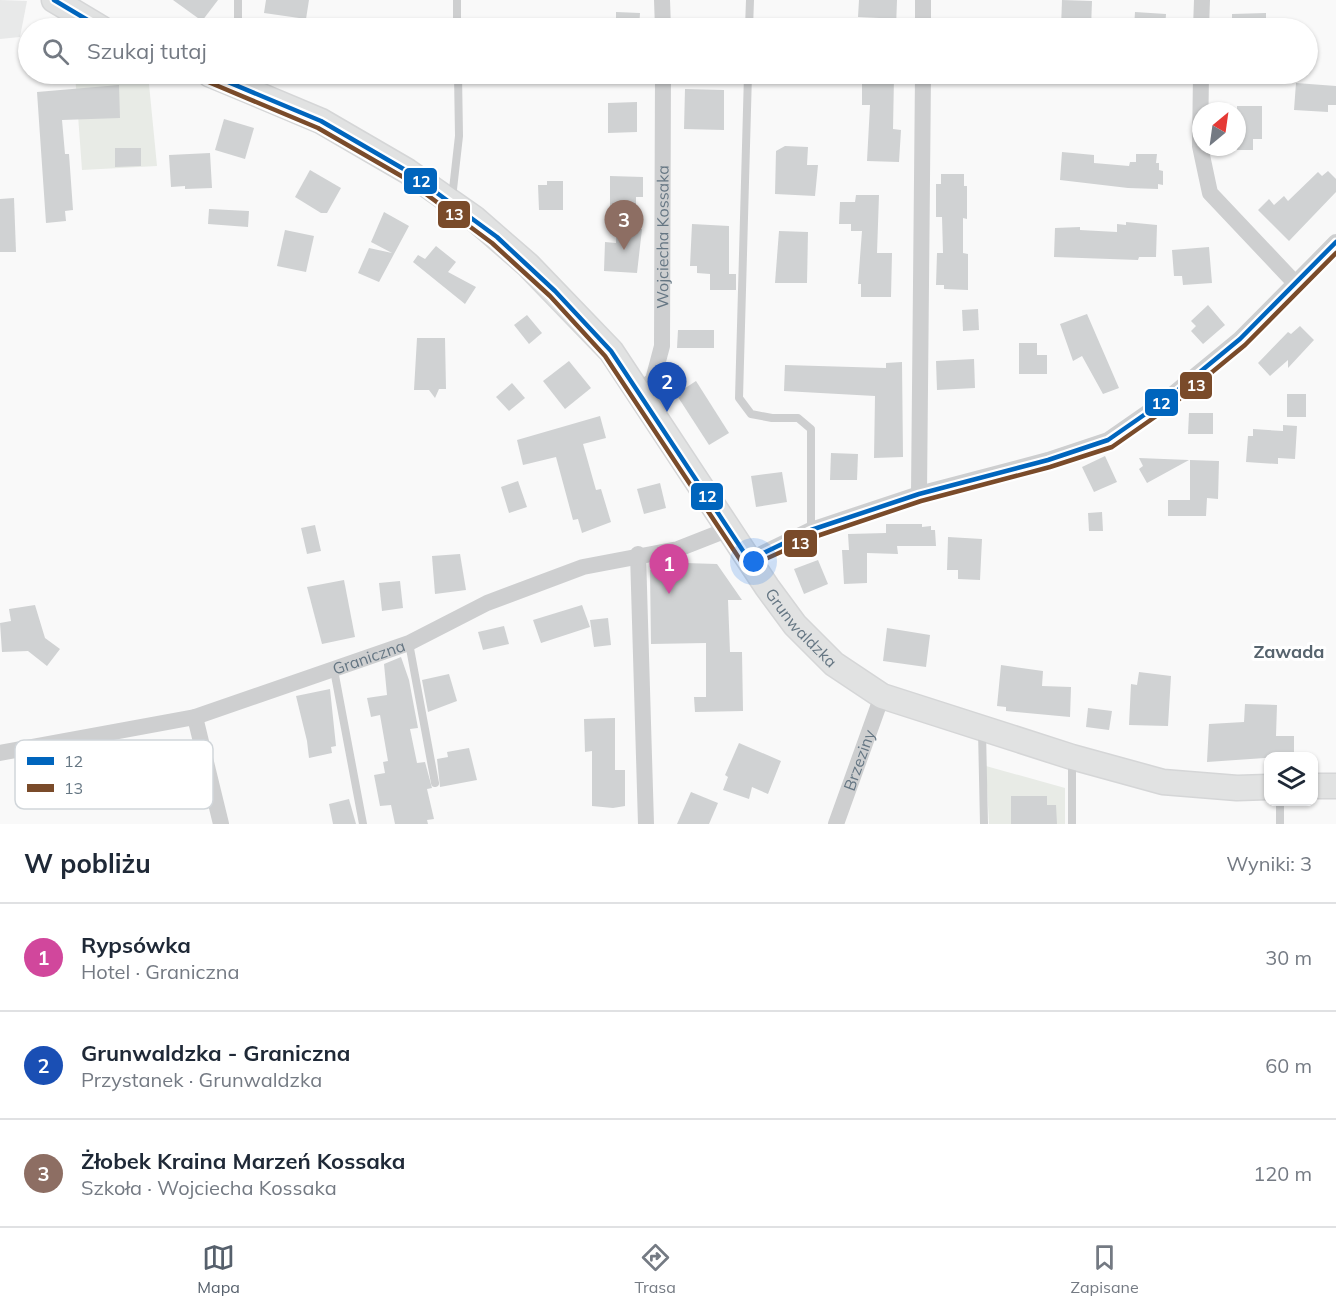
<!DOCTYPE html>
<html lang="pl">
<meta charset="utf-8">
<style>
:root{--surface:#fff;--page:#f6f6f7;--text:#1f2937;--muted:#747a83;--line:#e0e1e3;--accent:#56606c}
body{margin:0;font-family:Mulish,sans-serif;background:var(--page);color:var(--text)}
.controls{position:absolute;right:18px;bottom:18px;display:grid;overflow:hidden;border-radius:12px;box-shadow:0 2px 4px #0004}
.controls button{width:54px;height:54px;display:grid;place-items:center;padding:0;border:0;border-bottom:2px solid var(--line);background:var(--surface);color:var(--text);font:30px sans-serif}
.compass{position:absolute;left:1192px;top:102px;width:54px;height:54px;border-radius:50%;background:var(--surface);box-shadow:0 2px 4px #0004;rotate:29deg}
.you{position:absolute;left:754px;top:562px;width:21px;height:21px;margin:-15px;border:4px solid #fff;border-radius:50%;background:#1a73e8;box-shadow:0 0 0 9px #1a73e833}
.badge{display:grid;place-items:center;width:39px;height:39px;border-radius:50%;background:var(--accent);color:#fff;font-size:20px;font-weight:700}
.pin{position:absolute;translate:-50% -50px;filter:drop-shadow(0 2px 3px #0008)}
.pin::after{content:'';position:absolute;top:32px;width:21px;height:18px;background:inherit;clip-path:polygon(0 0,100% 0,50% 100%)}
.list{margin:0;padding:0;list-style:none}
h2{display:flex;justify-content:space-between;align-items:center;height:78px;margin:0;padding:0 24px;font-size:26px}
h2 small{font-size:20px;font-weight:400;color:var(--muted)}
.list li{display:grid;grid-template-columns:39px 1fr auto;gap:18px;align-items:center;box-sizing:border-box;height:108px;padding:0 24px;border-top:2px solid var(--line)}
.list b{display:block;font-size:22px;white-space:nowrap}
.list p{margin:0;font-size:20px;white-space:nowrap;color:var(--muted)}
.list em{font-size:20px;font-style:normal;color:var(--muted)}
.icon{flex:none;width:33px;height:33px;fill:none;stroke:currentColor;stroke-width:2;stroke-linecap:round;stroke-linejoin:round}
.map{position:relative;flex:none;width:1336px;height:824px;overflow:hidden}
.search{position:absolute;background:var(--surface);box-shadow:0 2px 4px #0004;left:18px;right:18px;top:18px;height:66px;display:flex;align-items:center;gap:15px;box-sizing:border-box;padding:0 21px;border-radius:33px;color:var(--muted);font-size:22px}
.sheet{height:402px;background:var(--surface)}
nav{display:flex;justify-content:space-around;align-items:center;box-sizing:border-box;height:84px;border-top:2px solid var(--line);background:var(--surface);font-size:16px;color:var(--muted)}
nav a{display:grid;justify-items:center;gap:3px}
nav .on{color:var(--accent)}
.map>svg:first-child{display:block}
.built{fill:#e8e9e9}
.green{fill:#e8ebe6}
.building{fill:#d0d2d3}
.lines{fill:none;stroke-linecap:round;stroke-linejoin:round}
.secondary-casing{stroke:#d5d6d7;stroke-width:27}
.lane{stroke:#cecfd0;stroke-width:8}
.street{stroke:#cecfd0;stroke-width:16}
.secondary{stroke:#e1e2e2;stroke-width:24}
.bus-1-casing{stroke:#fff;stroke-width:9}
.bus-2-casing{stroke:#fff;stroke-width:9}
.bus-1{stroke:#0065bd;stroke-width:4.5}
.bus-2{stroke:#7a4b2a;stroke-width:4.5}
.labels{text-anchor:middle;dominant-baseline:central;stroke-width:6;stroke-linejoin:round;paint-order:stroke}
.street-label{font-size:16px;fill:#657683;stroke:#fff}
.neighbourhood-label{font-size:18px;font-weight:bold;fill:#57646e;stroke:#fff}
.key{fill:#fff;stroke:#d1d6da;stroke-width:1.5}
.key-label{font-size:16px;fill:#657683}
.line-badge{stroke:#fff;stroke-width:2}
.badge-label{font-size:16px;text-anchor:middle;font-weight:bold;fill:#fff}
</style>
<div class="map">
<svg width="1336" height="824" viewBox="0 0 1336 824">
<rect width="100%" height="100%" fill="#f9f9f9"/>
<polygon class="built" points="0,0 27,1 20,37 0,39"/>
<g class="green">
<polygon points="75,74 148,74 157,166 82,170"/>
<polygon points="986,766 1065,788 1065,824 989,824"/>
</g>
<g class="building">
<polygon points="173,0 218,0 202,21"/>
<polygon points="266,0 309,0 306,19 264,13"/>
<polygon points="859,0 897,0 896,28 879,28 879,18 858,17"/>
<polygon points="1062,0 1092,1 1091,28 1061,28"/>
<polygon points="616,12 640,13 639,28 616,28"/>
<polygon points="1135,12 1166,14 1165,28 1134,28"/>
<polygon points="1266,13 1266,28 1232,28 1232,14"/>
<polygon points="868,74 889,74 889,77 894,77 893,129 901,130 899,162 867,161 870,105 862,105 862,75"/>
<polygon points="1296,83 1336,86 1336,105 1328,105 1328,112 1294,110"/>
<polygon points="119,85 120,118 62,120 65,154 69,154 73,210 65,211 66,221 46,223 37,92"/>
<polygon points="685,89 724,90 724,130 684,129"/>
<polygon points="637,102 637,132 608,133 608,103"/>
<polygon points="1237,106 1262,106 1262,139 1253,139 1253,150 1237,150"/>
<polygon points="224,119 254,128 245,159 215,150"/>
<polygon points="785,146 808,147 807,165 818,165 815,196 775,194 776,151"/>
<polygon points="115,148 141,148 141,166 115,167"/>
<polygon points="1062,152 1094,155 1094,163 1129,166 1130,162 1136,162 1136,154 1157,154 1156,163 1159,163 1159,170 1163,171 1163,185 1158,184 1158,189 1128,188 1060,180"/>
<polygon points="210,153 212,188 185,189 185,186 171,187 169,155"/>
<polygon points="310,170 341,188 327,213 321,213 295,197"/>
<polygon points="1328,171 1336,179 1336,192 1289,241 1258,210 1269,199 1274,205 1284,196 1288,201 1318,172 1322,176"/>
<polygon points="941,174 964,174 964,186 967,186 967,219 963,218 963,253 968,254 968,290 944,289 944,285 936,285 937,253 943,253 942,217 936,217 936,184 941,184"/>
<polygon points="610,176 643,177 643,197 636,197 636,229 642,229 637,273 604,271 605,242 616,243 617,207 610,207"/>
<polygon points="547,181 563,181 563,210 539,210 538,185 547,185"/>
<polygon points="856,195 879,195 877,253 892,253 891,297 861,297 861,284 858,284 862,231 851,231 851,224 839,224 840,202 855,202"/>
<polygon points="14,198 16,252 0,252 0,199"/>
<polygon points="209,209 249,211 248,227 208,224"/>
<polygon points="384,212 409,226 379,282 358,273 369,248 392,253 371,242"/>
<polygon points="1126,222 1157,225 1156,257 1139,257 1138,260 1054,257 1055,228 1080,227 1080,230 1117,232 1117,224 1126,225"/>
<polygon points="692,224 729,226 729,274 736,274 736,290 710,290 710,274 697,273 697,266 690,266"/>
<polygon points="285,230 314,236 306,272 277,266"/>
<polygon points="779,231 808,232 807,283 775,283"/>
<polygon points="436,246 456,262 448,272 476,287 465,304 413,262 418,255 425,259"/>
<polygon points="1209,247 1212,283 1183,285 1182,276 1174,276 1172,250"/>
<polygon points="1208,305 1225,325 1203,344 1191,331 1196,326 1191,321"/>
<polygon points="978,309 979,330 963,331 962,310"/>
<polygon points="1087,314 1119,388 1103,394 1082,356 1073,361 1060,324"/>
<polygon points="527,315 542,333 529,344 514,325"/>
<polygon points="1300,326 1314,340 1288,368 1288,360 1270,376 1258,363 1288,332 1291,334"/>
<polygon points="678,330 714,330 714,348 677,348"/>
<polygon points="417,338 445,338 446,389 439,389 435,398 429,390 414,390"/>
<polygon points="1019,343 1037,343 1037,355 1047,355 1047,374 1019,374"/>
<polygon points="974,359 975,388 937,390 936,361"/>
<polygon points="569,361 591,388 565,409 543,381"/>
<polygon points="902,362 903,457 874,458 875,396 784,391 785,365 886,368 886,363"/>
<polygon points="696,381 729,433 709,445 676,394"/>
<polygon points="512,383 525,398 509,411 496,397"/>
<rect x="1287" y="394" width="19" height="23"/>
<polygon points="1189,413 1213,413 1213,434 1188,434"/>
<polygon points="600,416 606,438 583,444 596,490 601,489 611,522 582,533 578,519 573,520 556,457 523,465 517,440"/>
<polygon points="1283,425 1297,426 1295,459 1278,458 1278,464 1246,462 1248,436 1253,436 1253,429 1283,431"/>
<polygon points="831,453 858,454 857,480 830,480"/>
<polygon points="1105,456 1117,482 1094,492 1082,467"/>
<polygon points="1139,458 1189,460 1147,483 1139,469 1143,466"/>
<polygon points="1190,460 1219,461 1218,499 1207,498 1206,516 1168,516 1168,500 1190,500"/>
<polygon points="782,472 787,502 756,507 751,476"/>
<polygon points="518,481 527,507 509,513 501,487"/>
<polygon points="660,483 666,508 644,514 637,489"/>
<polygon points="1102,512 1103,531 1089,531 1088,513"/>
<polygon points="886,524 922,524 922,527 931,526 931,530 935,530 936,546 897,546 898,554 867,553 867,583 844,584 842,550 849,550 848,534 886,533"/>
<polygon points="315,525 321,551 307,554 301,528"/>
<polygon points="948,537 982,539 980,580 958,579 958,570 947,570"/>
<polygon points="460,554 466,590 435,594 432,556"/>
<polygon points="818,560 828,584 804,594 794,569"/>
<polygon points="685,563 717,564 742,600 728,600 730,652 742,652 743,711 695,712 694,697 706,697 706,643 651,644 650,570 661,570 661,566 685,567"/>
<polygon points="344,580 355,637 322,644 307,587"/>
<polygon points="400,581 403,608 382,611 379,583"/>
<polygon points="35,605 45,638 60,649 47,666 28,651 2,652 0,623 11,621 9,609"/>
<polygon points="582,605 590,627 541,643 533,620"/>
<polygon points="608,618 611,645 594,647 590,620"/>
<polygon points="504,626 509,644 483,650 478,632"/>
<polygon points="887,628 930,635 926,667 883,661"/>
<polygon points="401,657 409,680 418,728 410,729 417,763 425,762 432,788 427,789 434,819 427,820 428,824 395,824 391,805 380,806 374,775 385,773 383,762 388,761 380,715 371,717 367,698 387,695 384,664"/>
<polygon points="1001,665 1043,671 1042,686 1071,687 1070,717 1006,711 1006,707 997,706"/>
<polygon points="1139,672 1171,676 1168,726 1129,725 1131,684 1137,685"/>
<polygon points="449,674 457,701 428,712 422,680"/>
<polygon points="330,689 336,746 331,747 332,753 309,758 307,741 296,696"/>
<polygon points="1245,704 1277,705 1276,736 1294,736 1294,756 1207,762 1209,724 1244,722"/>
<polygon points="1088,708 1112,711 1109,730 1086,727"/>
<polygon points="615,718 615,770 625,770 625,806 613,808 592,806 592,751 585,752 584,719"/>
<polygon points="739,743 781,761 768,794 752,787 749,799 723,790 728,777 725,775"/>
<polygon points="469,748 477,780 440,787 437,759 448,757 447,752"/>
<polygon points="691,792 718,803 709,824 677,824"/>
<polygon points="1011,796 1047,796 1047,805 1056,805 1057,824 1011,824"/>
<polygon points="349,799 356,824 333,824 329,804"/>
</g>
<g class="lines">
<g class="secondary-casing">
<g id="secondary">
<polyline points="54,0 101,28"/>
<path id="s4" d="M209 74 321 121 407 171 474 218 528 265 611 351 767 587 795 625 834 664 882 696 1072 757 1163 782 1237 788 1268 787"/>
<polyline points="1314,786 1336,786"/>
</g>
</g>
<g class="lane">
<polyline points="238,0 238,28"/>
<polyline points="457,0 457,28"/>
<polyline points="749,28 750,0"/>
<polyline points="748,74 739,398 751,414 772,418 798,418 811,429 811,530"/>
<polyline points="452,198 459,136 458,74"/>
<polyline points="409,643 435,783"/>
<polyline points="334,670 363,824"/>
<polyline points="982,731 984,824"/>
<polyline points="1072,760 1072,824"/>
<polyline points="1280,802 1280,824"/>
</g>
<g class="street">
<polyline points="662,0 663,28"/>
<polyline points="923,28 923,0"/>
<polyline points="1201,28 1202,0"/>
<polyline points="1201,74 1200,146 1210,193 1296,284"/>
<path id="s1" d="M640 392 653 380 662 346 663 74"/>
<polyline points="919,494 923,74"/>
<polyline points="638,554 646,824"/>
<polyline points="749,560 811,530 919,494 1048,460 1108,440 1167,399 1240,339 1336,242"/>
<polyline points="195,717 221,824"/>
<path id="s2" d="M0 753 195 717 409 643 487 603 583 567 678 549 729 529"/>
<path id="s3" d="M836 824 882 696"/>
</g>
<use href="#secondary" class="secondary"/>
<g class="bus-1-casing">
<g id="bus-1">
<polyline points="54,0 101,28"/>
<polyline points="209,74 321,121 407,171 497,237 555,291 611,351 749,560 811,530 919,494 1048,460 1108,440 1167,399 1240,339 1336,242"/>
</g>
</g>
<g class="bus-2-casing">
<polyline id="bus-2" points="206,81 318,128 403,177 492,243 550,296 605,356 743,564 748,567 814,537 921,501 1050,467 1112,447 1172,405 1245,345 1336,253"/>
</g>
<use href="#bus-1" class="bus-1"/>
<use href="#bus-2" class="bus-2"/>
</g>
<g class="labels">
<g class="street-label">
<text stroke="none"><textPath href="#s1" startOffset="162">Wojciecha Kossaka</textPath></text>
<text stroke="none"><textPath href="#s4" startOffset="830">Grunwaldzka</textPath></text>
<text stroke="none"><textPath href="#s2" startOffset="382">Graniczna</textPath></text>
<text stroke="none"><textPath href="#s3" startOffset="68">Brzeziny</textPath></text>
</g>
<g class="neighbourhood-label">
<text x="1289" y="651">Zawada</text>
</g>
</g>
<rect x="15" y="740" width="198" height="69" rx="9" class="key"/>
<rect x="27" y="757" width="27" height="8" fill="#0065bd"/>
<rect x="27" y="784" width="27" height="8" fill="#7a4b2a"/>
<g class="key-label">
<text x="64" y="767">12</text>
<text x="64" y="794">13</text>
</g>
<g class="line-badge">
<rect x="403" y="167" width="35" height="28" rx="6" fill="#0065bd"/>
<rect x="437" y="200" width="34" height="29" rx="6" fill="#7a4b2a"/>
<rect x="1179" y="371" width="34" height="29" rx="6" fill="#7a4b2a"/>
<rect x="1144" y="388" width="35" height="29" rx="6" fill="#0065bd"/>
<rect x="690" y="482" width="34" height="29" rx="6" fill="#0065bd"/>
<rect x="783" y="529" width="35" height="29" rx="6" fill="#7a4b2a"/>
</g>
<g class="badge-label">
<text x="421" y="187">12</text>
<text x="454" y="220">13</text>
<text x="1196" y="391">13</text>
<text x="1161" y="409">12</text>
<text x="707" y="502">12</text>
<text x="800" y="549">13</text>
</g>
</svg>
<div class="controls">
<button><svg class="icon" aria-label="layers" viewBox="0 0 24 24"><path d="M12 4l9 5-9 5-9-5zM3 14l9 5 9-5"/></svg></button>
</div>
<svg class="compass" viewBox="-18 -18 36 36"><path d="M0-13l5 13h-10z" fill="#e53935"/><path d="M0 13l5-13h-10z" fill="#747a83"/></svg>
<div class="you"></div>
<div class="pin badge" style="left:669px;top:594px;background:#d1479c">1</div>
<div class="pin badge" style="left:667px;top:412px;background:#1a4fb4">2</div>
<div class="pin badge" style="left:624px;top:250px;background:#8d6e63">3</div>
<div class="search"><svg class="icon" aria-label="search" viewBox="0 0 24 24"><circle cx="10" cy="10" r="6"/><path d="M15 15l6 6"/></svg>Szukaj tutaj</div>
</div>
<section class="sheet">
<h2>W pobliżu<small>Wyniki: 3</small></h2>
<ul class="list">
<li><span class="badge" style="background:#d1479c">1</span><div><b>Rypsówka</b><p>Hotel · Graniczna</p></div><em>30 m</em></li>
<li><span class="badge" style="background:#1a4fb4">2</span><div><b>Grunwaldzka - Graniczna</b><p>Przystanek · Grunwaldzka</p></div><em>60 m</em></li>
<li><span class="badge" style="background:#8d6e63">3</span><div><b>Żłobek Kraina Marzeń Kossaka</b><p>Szkoła · Wojciecha Kossaka</p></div><em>120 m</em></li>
</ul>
</section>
<nav>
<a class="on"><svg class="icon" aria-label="map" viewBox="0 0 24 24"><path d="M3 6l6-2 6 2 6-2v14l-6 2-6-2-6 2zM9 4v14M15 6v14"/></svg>Mapa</a>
<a><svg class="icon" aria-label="directions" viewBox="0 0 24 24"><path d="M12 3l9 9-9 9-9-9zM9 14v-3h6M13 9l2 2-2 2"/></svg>Trasa</a>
<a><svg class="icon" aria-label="saved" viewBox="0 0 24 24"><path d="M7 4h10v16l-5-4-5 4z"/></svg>Zapisane</a>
</nav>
